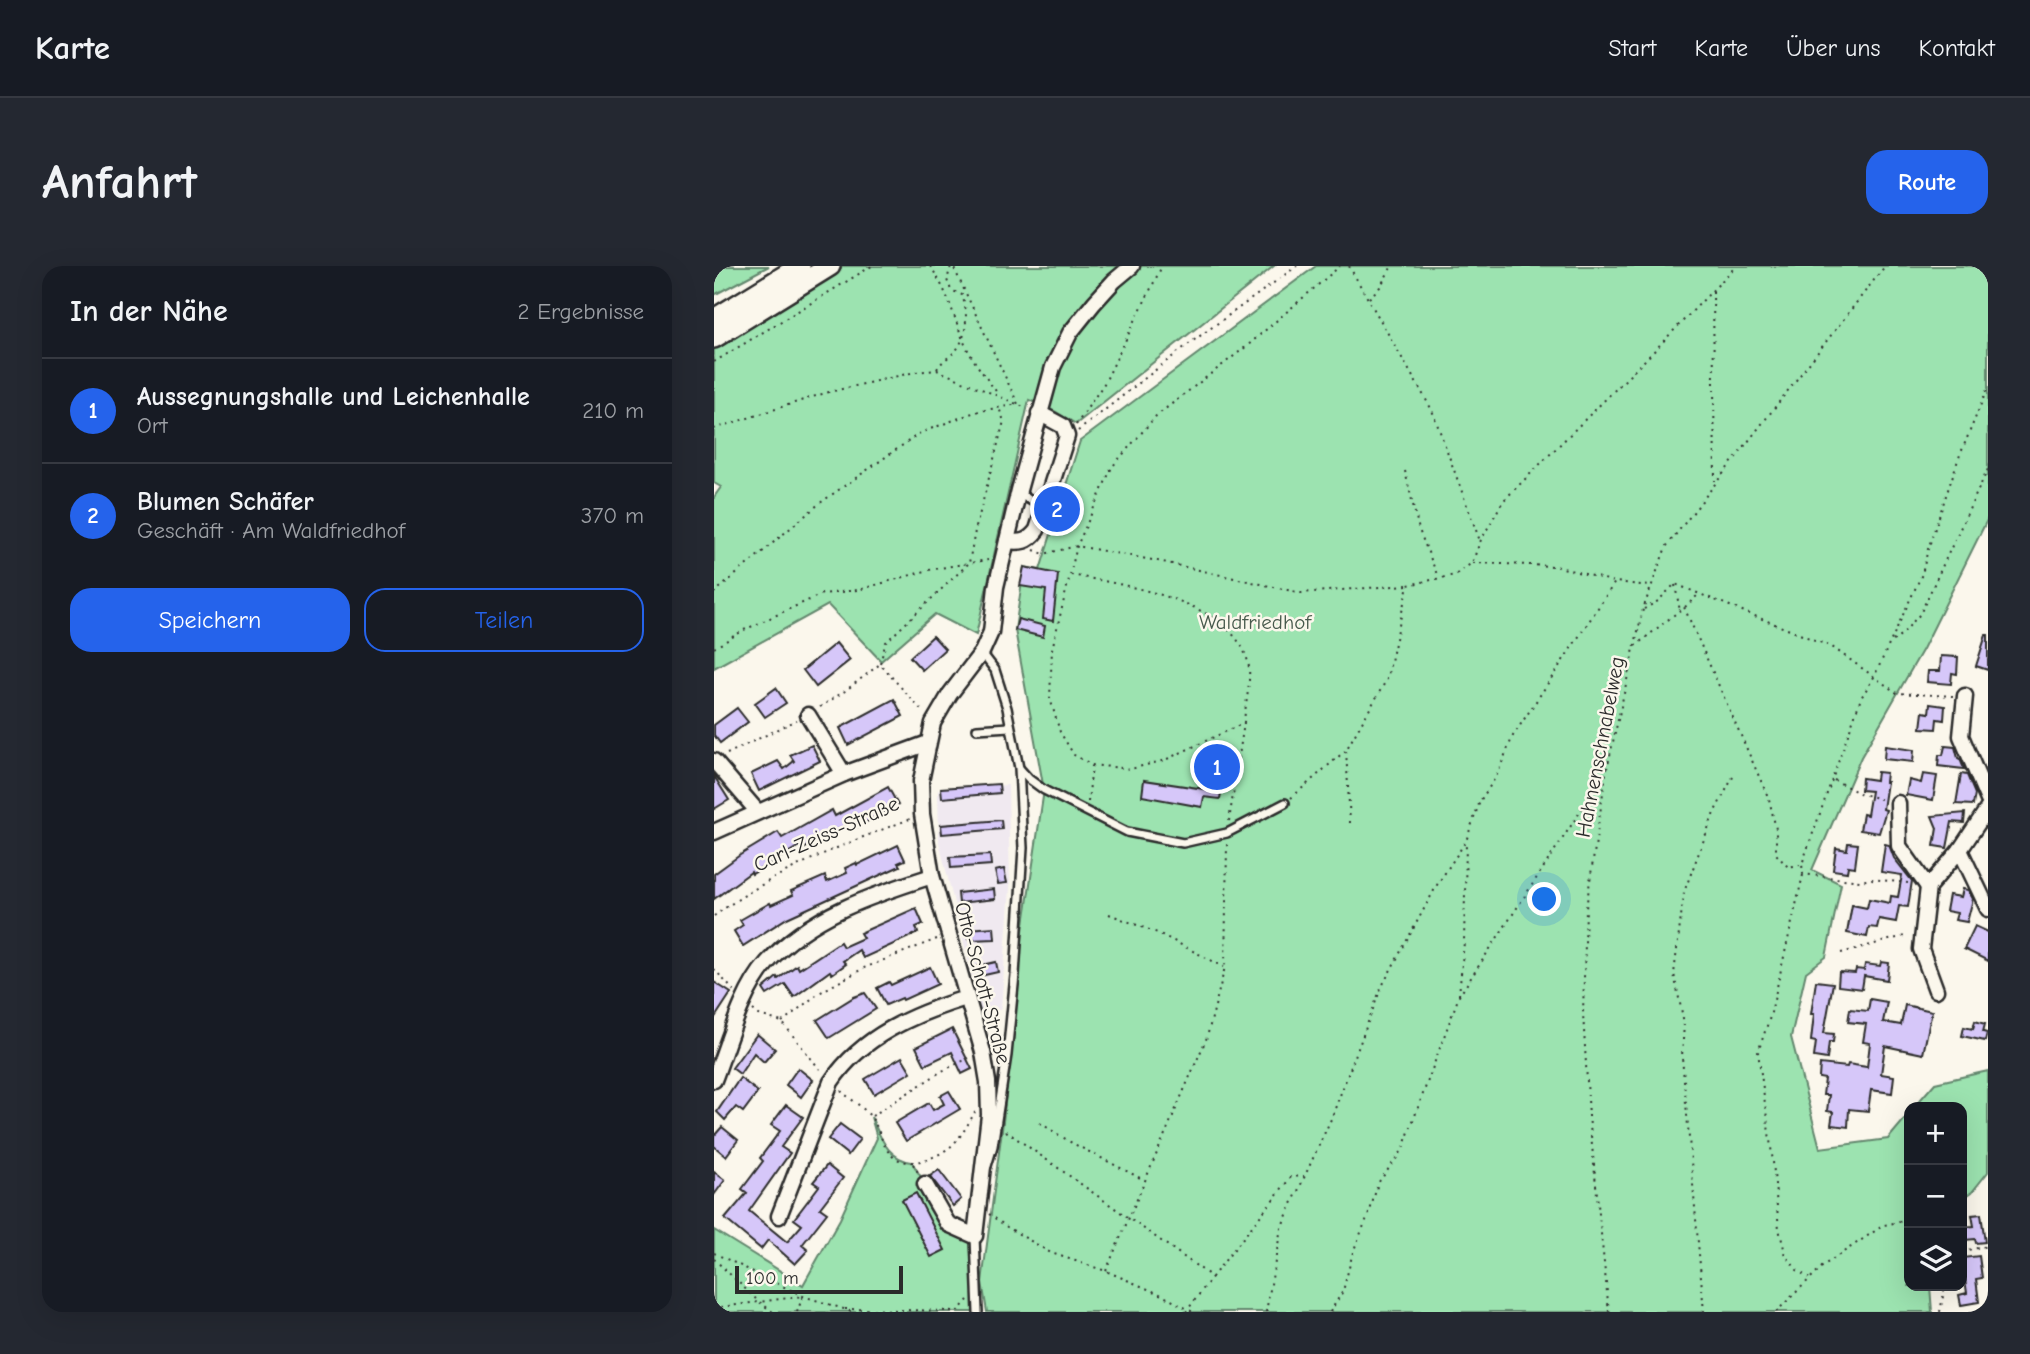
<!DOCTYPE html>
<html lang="de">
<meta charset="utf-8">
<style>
:root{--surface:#171b24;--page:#242831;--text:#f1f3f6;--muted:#9ea1a6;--line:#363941;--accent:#2563eb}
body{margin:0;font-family:"Comic Neue",sans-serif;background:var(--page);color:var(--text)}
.controls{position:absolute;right:21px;bottom:21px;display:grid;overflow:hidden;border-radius:14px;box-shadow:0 7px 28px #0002}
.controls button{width:63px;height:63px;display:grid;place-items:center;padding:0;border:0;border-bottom:2px solid var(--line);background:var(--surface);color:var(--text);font:35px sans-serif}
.scale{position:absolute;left:21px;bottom:18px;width:168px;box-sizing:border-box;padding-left:7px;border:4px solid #2b2b2b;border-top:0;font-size:19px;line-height:24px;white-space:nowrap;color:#2b2b2b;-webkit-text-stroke:5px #fbf7ec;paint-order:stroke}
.you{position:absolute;left:831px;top:634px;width:24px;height:24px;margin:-18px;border:5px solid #fff;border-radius:50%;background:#1a73e8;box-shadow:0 0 0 10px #1a73e833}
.badge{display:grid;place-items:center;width:46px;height:46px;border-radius:50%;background:var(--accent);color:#fff;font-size:23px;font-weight:700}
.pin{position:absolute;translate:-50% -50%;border:4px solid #fff;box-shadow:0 2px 7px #0006}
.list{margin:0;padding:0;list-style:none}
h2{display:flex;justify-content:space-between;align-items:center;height:91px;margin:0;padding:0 28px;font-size:30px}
h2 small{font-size:23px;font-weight:400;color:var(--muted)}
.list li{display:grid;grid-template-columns:46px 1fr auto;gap:21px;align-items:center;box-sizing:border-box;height:105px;padding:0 28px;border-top:2px solid var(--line)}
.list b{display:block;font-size:26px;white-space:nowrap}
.list p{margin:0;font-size:23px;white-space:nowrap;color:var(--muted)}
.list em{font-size:23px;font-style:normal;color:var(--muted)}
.actions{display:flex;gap:14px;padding:21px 28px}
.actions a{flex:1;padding:16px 0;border:2px solid var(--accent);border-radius:21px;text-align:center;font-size:24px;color:var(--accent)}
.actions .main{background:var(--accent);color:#fff}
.icon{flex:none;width:38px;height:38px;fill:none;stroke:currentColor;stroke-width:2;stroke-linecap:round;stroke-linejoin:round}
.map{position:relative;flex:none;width:1274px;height:1046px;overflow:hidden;border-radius:21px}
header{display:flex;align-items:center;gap:42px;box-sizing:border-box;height:98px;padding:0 35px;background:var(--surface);border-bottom:2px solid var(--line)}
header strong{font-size:33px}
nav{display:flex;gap:38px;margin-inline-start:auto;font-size:24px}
.intro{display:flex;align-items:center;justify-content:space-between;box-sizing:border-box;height:168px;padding:0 42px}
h1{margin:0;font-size:49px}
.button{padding:18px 32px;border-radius:21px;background:var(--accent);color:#fff;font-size:24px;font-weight:700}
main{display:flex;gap:42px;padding:0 42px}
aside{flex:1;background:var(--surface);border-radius:21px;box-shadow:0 7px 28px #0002}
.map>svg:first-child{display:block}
.built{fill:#f0e9f0}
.green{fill:#9ce3b0;stroke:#64876e;stroke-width:2}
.building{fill:#d6c7f9;stroke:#2b2b2b;stroke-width:2}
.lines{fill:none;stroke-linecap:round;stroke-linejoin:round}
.lane-casing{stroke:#2b2b2b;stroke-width:12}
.street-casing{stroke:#2b2b2b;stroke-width:19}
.secondary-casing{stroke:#2b2b2b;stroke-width:24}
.path{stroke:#2b2b2b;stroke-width:2;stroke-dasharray:2 5;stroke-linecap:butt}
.lane{stroke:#fbf7ec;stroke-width:7}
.street{stroke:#fbf7ec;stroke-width:14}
.secondary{stroke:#fbf7ec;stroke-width:19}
.labels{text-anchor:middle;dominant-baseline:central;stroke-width:5;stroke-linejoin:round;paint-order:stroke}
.park-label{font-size:21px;fill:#47594c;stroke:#fbf7ec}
.street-label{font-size:21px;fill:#2b2b2b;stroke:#fbf7ec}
</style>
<header>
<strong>Karte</strong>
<nav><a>Start</a><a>Karte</a><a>Über uns</a><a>Kontakt</a></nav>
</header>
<div class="intro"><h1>Anfahrt</h1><a class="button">Route</a></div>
<main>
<aside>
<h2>In der Nähe<small>2 Ergebnisse</small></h2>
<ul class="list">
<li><span class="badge">1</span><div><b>Aussegnungshalle und Leichenhalle</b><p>Ort</p></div><em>210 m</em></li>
<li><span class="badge">2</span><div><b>Blumen Schäfer</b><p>Geschäft · Am Waldfriedhof</p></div><em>370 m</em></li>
</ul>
<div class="actions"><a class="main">Speichern</a><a>Teilen</a></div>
</aside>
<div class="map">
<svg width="1274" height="1046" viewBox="0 0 1274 1046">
<rect width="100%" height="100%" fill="#fbf7ec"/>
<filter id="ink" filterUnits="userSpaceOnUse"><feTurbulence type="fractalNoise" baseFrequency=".0143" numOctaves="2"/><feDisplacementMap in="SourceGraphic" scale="14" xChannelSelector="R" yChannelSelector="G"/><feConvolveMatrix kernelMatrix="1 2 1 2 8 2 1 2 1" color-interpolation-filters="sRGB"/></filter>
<g filter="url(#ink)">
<polygon class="built" points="294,519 296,622 287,743 268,750 225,576 224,524"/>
<g class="green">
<polygon points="0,0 55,0 0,29"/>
<polygon points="128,0 560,0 362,158 342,146 315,134 262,369 221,348 167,395 114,339 0,402 0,231 7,221 0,217 0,78"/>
<polygon points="602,0 1274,0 1274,252 1209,383 1147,491 1098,604 1127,618 1112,691 1092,706 1077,771 1106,882 1174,873 1195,848 1195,1020 1216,1020 1218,1046 273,1046 268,1016 289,856 309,665 330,524 301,364 310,301 326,304 343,249 347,250 351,240 346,238 366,175"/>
<polygon points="1274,805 1274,906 1258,926 1248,933 1248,841 1200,841 1221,817"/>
<path d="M157 851C167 871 173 893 198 896L234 957 256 976 262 1046H0V964L89 1019 126 953 163 872Z"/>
</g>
<g class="building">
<polygon points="342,236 351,239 347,250 338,248"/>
<polygon points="310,301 344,308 339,355 329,353 332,324 306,320"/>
<polygon points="304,353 331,360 329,371 301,364"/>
<polygon points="1272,369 1274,369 1274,404 1262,400"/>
<polygon points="219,370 231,383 208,404 196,391"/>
<polygon points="122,377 136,394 102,421 89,404"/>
<polygon points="1227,390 1244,391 1243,408 1238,407 1237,418 1213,416 1214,405 1226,405"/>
<polygon points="62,422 72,437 51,451 41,437"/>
<polygon points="180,433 189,450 134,479 126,462"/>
<polygon points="1216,438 1231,440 1230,454 1223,453 1222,463 1207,462 1209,446 1215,447"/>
<polygon points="23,442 34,456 6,477 0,469 0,459"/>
<polygon points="98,479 106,495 45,525 37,508 64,495 70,503 80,495 76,489"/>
<polygon points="1171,480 1200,484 1199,496 1170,493"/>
<polygon points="1231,480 1241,481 1244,492 1246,493 1250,503 1224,500 1225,489 1229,489"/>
<polygon points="497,481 514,483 506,533 490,531 488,541 428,530 430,514 491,523"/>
<polygon points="1163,506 1172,507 1171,516 1173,516 1169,543 1172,544 1165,567 1146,564 1149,548 1153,549 1157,525 1147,524 1148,512 1162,514"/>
<polygon points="1209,508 1223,510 1219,534 1192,529 1195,514 1207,517"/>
<polygon points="1247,508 1253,509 1261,528 1259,539 1242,538"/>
<polygon points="0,510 15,534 0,543"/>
<polygon points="285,518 286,527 228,532 227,522"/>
<polygon points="174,521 184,539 143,561 140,555 91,582 89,578 38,608 37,606 0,633 0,608 26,589 64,566 68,572 118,544 121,550"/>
<polygon points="1251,547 1250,557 1238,556 1233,582 1220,580 1223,562 1218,550"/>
<polygon points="287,554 288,563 228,568 227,559"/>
<polygon points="1134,577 1144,578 1141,601 1134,600 1133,606 1119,604 1122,582 1133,584"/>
<polygon points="1171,578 1175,579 1180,592 1198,615 1194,641 1185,640 1182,656 1165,653 1163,662 1155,661 1153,671 1133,667 1138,639 1153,642 1155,633 1176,637 1177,630 1184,631 1188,609 1167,606"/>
<polygon points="184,579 191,594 184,597 186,600 73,652 29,680 20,665 29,659 26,654 56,637 57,639 79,629 77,625 111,610 113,616 133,607 131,602 142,597 143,599"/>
<polygon points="276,589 277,599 237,602 236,591"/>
<polygon points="290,603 293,617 284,618 281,605"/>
<polygon points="280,623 281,633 245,637 244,627"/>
<polygon points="1249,623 1254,624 1259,633 1253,656 1241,654 1243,647 1232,645 1235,629 1247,631"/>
<polygon points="202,642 209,658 202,661 204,667 149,692 145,684 129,695 132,698 118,708 116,705 80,731 71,718 53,729 49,723 63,711 64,713 83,699 85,703 126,676 129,681 149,672 146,667"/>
<polygon points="1261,660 1274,666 1274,695 1250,683"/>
<polygon points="280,661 281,673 255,674 254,663"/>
<polygon points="282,696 284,706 266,710 264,700"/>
<polygon points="1167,696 1175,697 1173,714 1150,710 1148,723 1124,720 1125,706 1141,707 1142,703 1150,704 1151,698 1166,700"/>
<polygon points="216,701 224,718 189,734 188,732 172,739 163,722 175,716 177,719"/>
<polygon points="1102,715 1119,717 1110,767 1120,768 1119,776 1115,776 1113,793 1100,791 1102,776 1097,775 1100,748 1097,748"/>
<polygon points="0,716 17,727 0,753"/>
<polygon points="151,727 162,743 115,772 103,754 140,731"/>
<polygon points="1156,733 1173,736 1169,756 1187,759 1191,739 1218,745 1209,788 1171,780 1167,808 1180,810 1178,827 1157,824 1154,845 1135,843 1134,861 1117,859 1119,846 1113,845 1115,829 1109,829 1111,813 1105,812 1106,798 1133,801 1134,798 1153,801 1156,777 1149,776 1152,758 1134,756 1136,743 1154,745"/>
<polygon points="1261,755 1271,758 1269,766 1273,767 1271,775 1248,770 1250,761 1259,763"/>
<polygon points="238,763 258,803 248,808 238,786 211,799 202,781"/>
<polygon points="43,768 61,783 50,796 40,787 26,808 18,802"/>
<polygon points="188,791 197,806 160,828 151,813"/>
<polygon points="84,802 99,814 87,831 72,819"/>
<polygon points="26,812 44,826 29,846 22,841 11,854 3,846"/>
<polygon points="235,825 246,843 192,875 181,857 215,837 219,844 230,838 226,830"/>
<polygon points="72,839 89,851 67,881 76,887 35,945 73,976 88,959 80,953 105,920 99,916 113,899 129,912 106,942 113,947 88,979 94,984 81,998 54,974 47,983 11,953 33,927 28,923 49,895 46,892 66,865 57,859"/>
<polygon points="126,858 146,873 134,889 114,873"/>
<polygon points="8,861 24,874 12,890 0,880 0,870"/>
<polygon points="225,904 247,933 239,940 216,910"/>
<polygon points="0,906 11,914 0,929"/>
<polygon points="202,927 231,984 217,991 188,934"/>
<polygon points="1267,948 1271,976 1262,977 1261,973 1251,974 1249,961 1260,960 1258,949"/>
<polygon points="1265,990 1268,1012 1262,1013 1265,1036 1247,1039 1245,1029 1253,1027 1248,992"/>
</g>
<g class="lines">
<g class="lane-casing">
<g id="lane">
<path d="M305 224C312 234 322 240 333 232"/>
<polyline points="268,387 281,404 293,442 305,502 309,582 301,709 293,789 279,880 273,900"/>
<polyline points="263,463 296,461"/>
<polyline points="306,503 315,513 330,524 413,566 469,577 513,567 571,537"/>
<polyline points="261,971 264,1046"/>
</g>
</g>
<g class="street-casing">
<g id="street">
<path d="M293 275C307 277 314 276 323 264L353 170 349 160 325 147"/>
<polyline points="1251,430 1247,470 1274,534"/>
<polyline points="94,449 130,508"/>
<polyline points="0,495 43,545"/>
<polyline points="1184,537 1185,580 1214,621"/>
<polyline points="0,566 130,508 214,477"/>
<polyline points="1246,584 1274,643"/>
<polyline points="1222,724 1207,683 1214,621 1246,584 1274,542"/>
<path d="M0 814C14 778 27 726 53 697 96 649 159 629 218 610"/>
<polyline points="211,918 234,958 261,970 275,849 274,816 269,786 218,610 208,548 207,515 219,457 236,428 268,386 277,366 282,321 305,224 339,101 356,67 380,37 400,15 418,0"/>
<path d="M65 950 117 816C148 770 200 748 252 732"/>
</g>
</g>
<g class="secondary-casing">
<g id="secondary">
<polyline points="0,53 86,0"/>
<polyline points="0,72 116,0"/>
</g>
</g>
<g class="path">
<path d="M216 0C233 24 238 45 248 71 256 92 271 110 284 128"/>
<polyline points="635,0 718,144 766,275"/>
<polyline points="999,25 1001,215"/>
<polyline points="655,32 666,21 678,0"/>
<polyline points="0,96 158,0"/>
<path d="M223 103C228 94 237 91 243 83 254 68 254 46 248 29L237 24 233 14 237 0"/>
<polyline points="362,159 391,116 448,0"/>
<polyline points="0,163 111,127 201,106 223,104 312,142"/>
<polyline points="364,165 472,80 583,0"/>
<polyline points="691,205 705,264 724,311"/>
<polyline points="320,284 330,288 363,280 449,296 587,327 693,319"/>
<polyline points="759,297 841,300 901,316 936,320"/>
<path d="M357 309C410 319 518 334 534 396 538 411 531 440 530 456"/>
<polyline points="961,319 966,345"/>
<polyline points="0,327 106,237 206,167 261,146 304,138 239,0"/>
<polyline points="971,341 985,328"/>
<polyline points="930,343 944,335 961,318 1118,381 1183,427 1239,430"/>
<polyline points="1179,375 1189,367 1206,348 1274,203"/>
<polyline points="921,380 970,341 1055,533 1062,563 1062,588 1074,601 1086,599"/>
<polyline points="0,382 30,364 108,328 144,324 215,304 255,297 261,265 290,155 285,142"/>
<polyline points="166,397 172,376 255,297 274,294"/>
<polyline points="106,441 131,425 166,398 209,446"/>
<polyline points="13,488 83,454"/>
<polyline points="1120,514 1145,527 1170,534"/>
<polyline points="577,532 631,485"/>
<polyline points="374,536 378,500"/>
<polyline points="515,555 530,457 451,494 417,503 378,499 360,489 346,466 336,432 338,383 363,280 398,201 442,150 533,80 626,0"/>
<polyline points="636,557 632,484 673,413 694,319 741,309 758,297 766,276 789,235 940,85 1022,0"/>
<polyline points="1089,609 1056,751 1044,786 1059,896 1065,963 1072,990 1083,1004 1095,1012"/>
<polyline points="1194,617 1158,613 1146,615 1089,608 1088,598 1147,432 1160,411 1208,308 1214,283 1244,194 1274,121"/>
<polyline points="395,648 446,668 510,701"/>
<path d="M0 650C59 606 127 579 196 553"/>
<polyline points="1127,687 1194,669"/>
<polyline points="0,703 20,725"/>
<polyline points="745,729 750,676 752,577"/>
<polyline points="39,744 45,749 68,756 108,806"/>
<polyline points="68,756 105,727 150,702 223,673"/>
<path d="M127 825C136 833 148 840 156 850 165 860 167 877 176 888 192 904 221 893 236 881 247 872 254 858 261 846"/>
<polyline points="158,850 228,805 255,792"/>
<polyline points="326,857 358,877 430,914"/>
<polyline points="292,865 498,1011 577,911 590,910"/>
<polyline points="199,898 205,908"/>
<polyline points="275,948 293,961 337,987 392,1005 448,1029 479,1046"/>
<polyline points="1248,985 1274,980"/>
<polyline points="0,987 89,1030 139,1046"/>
<polyline points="0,993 44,1035 59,1046"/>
<polyline points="392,1005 493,771 511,701 513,578"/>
<polyline points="0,1042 89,1030 83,1046"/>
<polyline points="131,1043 244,1045 254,1034"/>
<polyline points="472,1046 498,1011"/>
<polyline points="552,1046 567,962 617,853 667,722 723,619 752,575 766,535 782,511 799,470 901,316"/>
<polyline points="616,1046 629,1025 639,986 656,945 664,917 688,885 745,730 891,508"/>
<polyline points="895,1046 875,850 869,747 872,642 892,507 929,343 952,281 1171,0"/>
<polyline points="990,1046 968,791 970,757 960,708 970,626 1000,547 1019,511"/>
<polyline points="1062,1046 1110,999 1170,959 1195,954"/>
<polyline points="1226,1046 1231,1020"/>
<polyline points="1271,1046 1274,1045"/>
</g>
<use href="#lane" class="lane"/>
<use href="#street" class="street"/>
<use href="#secondary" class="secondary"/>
</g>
</g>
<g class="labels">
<g class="park-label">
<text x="541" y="356">Waldfriedhof</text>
</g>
<g class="street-label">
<text transform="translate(886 481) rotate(-79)">Hahnenschnabelweg</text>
<text transform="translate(112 568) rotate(-24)">Carl-Zeiss-Straße</text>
<text transform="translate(269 717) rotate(75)">Otto-Schott-Straße</text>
</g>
</g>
</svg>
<div class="controls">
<button>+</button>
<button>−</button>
<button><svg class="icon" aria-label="layers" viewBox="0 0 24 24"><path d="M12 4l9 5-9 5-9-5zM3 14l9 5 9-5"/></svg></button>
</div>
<div class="scale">100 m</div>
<div class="you"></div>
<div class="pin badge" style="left:503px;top:501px">1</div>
<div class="pin badge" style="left:343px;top:243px">2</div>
</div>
</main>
